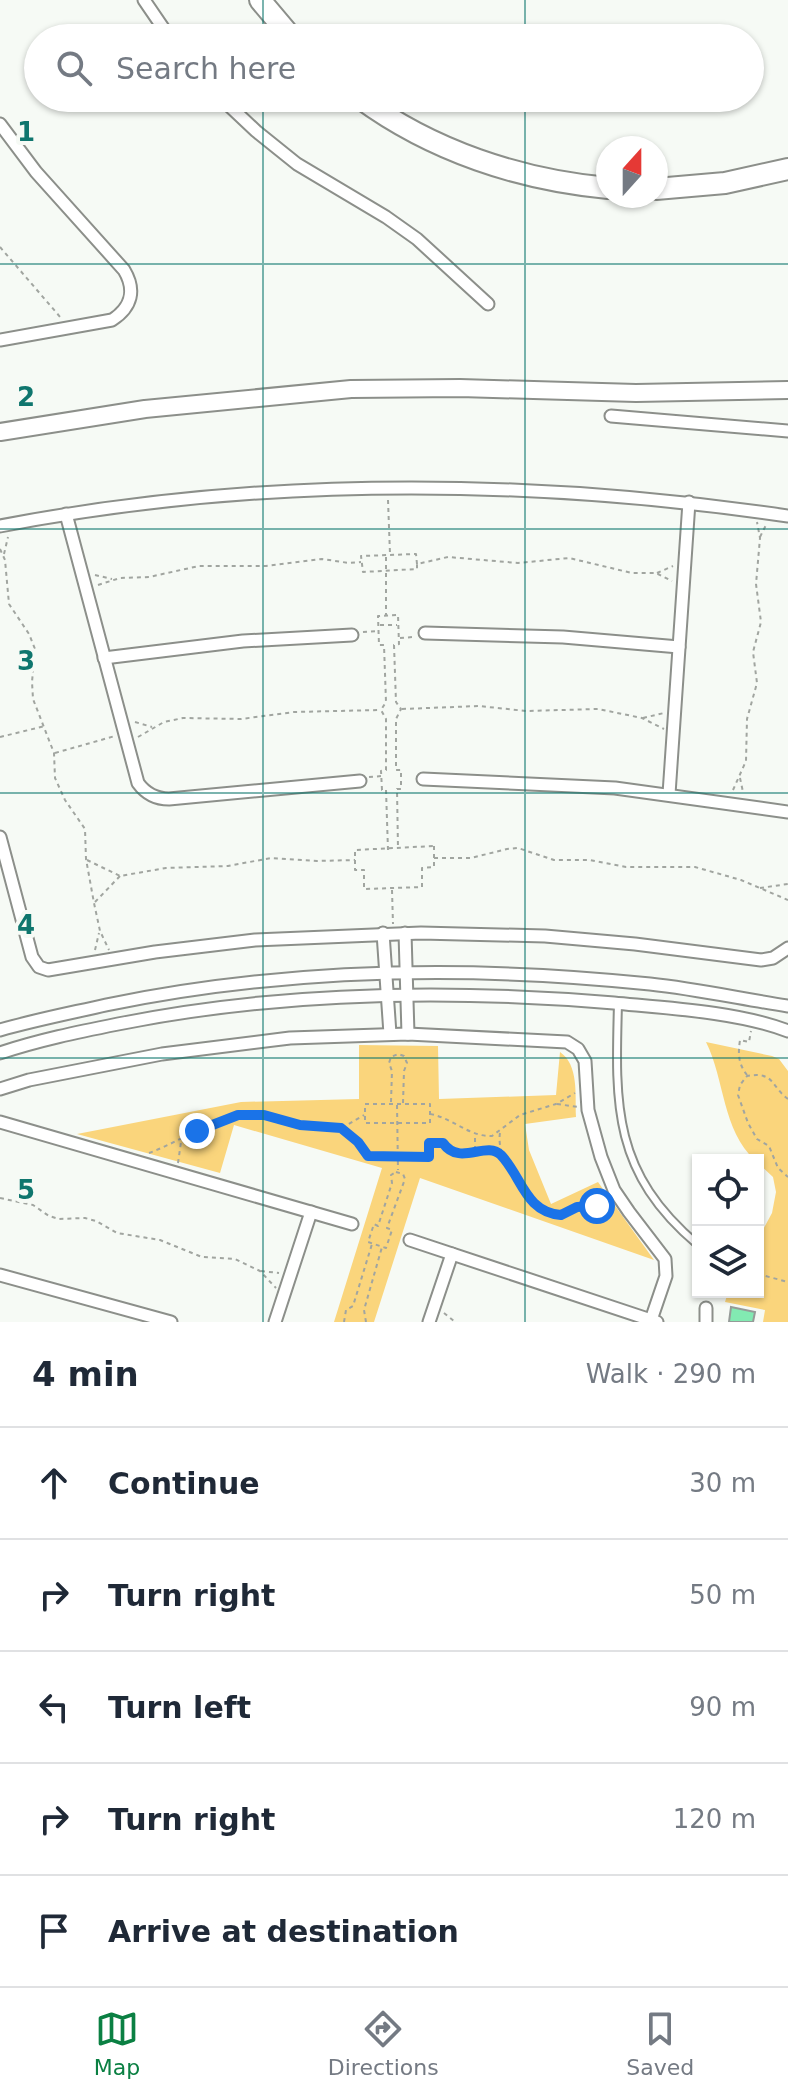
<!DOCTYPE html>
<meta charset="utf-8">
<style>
:root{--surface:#fff;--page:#f2f2f3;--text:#1f2937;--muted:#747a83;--line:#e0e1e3;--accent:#0b8043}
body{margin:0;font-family:"DejaVu Sans",sans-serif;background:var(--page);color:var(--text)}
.controls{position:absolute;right:24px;bottom:24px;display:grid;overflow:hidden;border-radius:0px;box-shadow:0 2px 6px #0004}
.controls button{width:72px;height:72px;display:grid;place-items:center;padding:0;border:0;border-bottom:2px solid var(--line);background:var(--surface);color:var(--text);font:40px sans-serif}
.compass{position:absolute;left:596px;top:136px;width:72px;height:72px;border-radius:50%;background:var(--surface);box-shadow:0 2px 6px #0004;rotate:21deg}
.stop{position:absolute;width:24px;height:24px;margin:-18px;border:6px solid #1a73e8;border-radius:50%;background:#fff}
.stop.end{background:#1a73e8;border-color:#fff;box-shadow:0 2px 8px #0008}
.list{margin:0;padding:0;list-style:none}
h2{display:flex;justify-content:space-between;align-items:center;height:104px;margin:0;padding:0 32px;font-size:34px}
h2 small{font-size:26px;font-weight:400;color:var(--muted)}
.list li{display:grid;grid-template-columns:52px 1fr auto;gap:24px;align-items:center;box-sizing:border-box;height:112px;padding:0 32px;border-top:2px solid var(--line)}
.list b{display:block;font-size:30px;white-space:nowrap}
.list em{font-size:26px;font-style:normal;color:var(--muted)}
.icon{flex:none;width:44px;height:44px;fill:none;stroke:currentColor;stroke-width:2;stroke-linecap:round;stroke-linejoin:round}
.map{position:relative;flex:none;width:788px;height:1322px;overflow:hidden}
.search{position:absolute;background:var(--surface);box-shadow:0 2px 6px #0004;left:24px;right:24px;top:24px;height:88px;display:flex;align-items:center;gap:20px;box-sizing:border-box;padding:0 28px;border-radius:44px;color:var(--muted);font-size:30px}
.sheet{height:664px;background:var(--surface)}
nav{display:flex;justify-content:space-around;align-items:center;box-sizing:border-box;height:112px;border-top:2px solid var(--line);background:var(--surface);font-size:22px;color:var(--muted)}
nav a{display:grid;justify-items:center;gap:4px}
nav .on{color:var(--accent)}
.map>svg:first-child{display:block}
.green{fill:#fad57c}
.building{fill:#82eab2;stroke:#959b98;stroke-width:2}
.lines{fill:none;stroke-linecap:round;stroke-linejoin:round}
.service-casing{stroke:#8c8f8a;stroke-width:10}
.minor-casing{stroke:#8c8f8a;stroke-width:15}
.secondary-casing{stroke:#8c8f8a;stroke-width:20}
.trunk-casing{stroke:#8c8f8a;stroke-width:24}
.path{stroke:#a1a5a0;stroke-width:2;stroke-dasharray:4 4;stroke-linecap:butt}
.service{stroke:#fff;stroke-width:6}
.minor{stroke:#fff;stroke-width:11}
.secondary{stroke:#fff;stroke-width:16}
.trunk{stroke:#fff;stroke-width:20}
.route{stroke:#1a73e8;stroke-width:10}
.grid{fill:none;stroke:#0f766e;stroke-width:2;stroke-opacity:0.55}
.grid-label{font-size:26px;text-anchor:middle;font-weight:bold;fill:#0f766e;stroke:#f6faf5;stroke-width:8;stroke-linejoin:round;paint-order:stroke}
</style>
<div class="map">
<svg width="788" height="1322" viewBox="0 0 788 1322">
<rect width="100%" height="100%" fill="#f6faf5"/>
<g class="green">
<path d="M706 1042 772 1056 779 1059 788 1071V1322H763L765 1310 725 1302 728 1292H758V1239L772 1213 776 1192 773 1177 758 1163V1160H755C722 1130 725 1080 706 1042Z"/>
<path d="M359 1045 438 1046 439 1099 556 1095 560 1052C579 1065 575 1095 576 1117L525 1124 529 1150 551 1204 598 1182 654 1260 420 1178 374 1322H334L382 1168 234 1125 220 1173 77 1134 241 1102 359 1099Z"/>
</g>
<polygon class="building" points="731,1307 755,1312 753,1322 729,1322"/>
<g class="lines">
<g class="service-casing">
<path id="service" d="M618 1004C615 1107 613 1173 698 1245"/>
</g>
<g class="minor-casing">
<g id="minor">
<polyline points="144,0 170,38"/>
<polyline points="221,98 256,131 297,164 386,217 417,239 488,304"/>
<path d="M0 124 36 172 124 270C136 290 132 307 112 320L0 340"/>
<polyline points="611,416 788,431"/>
<path d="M66 514 138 783C146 794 156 799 169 799L360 781"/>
<path d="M0 526C260 476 526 478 788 516"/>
<polyline points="425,633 563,637 679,647"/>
<polyline points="104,658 243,641 352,635"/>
<polyline points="423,779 615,788 788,812"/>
<polyline points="669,794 689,502"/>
<polyline points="0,837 32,957 39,967 48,970 155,952 255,940 421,933 545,936 635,944 761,960 773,958 788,948"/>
<polyline points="383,933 390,1034"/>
<polyline points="405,933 408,1034"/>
<path d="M0 1030C35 1020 71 1013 106 1005 285 968 468 965 650 984 697 989 742 999 788 1006"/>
<path d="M0 1053C39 1040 78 1032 118 1024 282 991 448 989 614 1003 667 1008 739 1012 788 1031"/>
<polyline points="0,1089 29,1080 162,1054 290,1038 408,1034 567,1042 578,1049 585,1061 588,1110 601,1157 614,1190 629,1212 665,1259 666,1276 651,1320"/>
<polyline points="0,1122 352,1224"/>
<polyline points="410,1240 657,1322"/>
<polyline points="0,1275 171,1322"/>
<polyline points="275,1322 311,1212"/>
<polyline points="429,1322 452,1254"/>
<polyline points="706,1322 706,1308"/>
</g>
</g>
<g class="secondary-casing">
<polyline id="secondary" points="0,432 145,409 351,389 460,388 636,393 788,390"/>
</g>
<g class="trunk-casing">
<g id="trunk">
<polyline points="260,0 292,38"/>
<path d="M360 98C432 151 520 180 608 188"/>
<polyline points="656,189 725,183 788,169"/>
</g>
</g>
<g class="path">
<polyline points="0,247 61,318"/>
<polyline points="388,500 390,554"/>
<polyline points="760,537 766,525"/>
<polyline points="0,549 5,560 9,604 29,634 35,649 32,682 33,699 54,753 55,778 65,800 85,829 86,859 94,903 100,931 109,950"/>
<polyline points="4,554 8,537"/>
<polyline points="386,557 386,615"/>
<polyline points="417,564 416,554 361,556 363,572 417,569 417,564 448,557 518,563 569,558 632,573 656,573 672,581"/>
<polyline points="657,573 673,566"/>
<polyline points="95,575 112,579"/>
<polyline points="98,585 120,578 149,577 199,566 266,566 322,559 349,563 361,562"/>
<polyline points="380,625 397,625"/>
<polyline points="363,632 379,631"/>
<polyline points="400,638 413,637"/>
<polyline points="402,709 479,706 526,711 598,709 642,718 664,729"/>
<polyline points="643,718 664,713"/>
<polyline points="135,722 152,727"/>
<polyline points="0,737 45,726"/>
<polyline points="138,737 164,722 183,718 241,719 294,712 379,710"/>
<polyline points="55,753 115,736"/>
<polyline points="369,777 382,776"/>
<polyline points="740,778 743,792"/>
<polyline points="733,790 746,761 747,719 757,683 753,652 761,622 756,584 760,538 757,522"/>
<polygon points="434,846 434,867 422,868 422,887 364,889 364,870 355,870 355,850"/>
<polyline points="388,850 386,790 382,790 381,771 386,770 386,719 381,710 386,702 384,645 379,645 378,616 398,615 399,644 394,645 396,702 401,709 396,719 396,770 401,770 401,789 397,789 398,849"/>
<polyline points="434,858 471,858 507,849 518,848 554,860 590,860 626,867 695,867 741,880 788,900"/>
<polyline points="87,860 120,876 166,868 228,866 271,858 317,861 355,860"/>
<polyline points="760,888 788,884"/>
<polyline points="392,890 393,924"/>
<polyline points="95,902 120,876"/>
<polyline points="95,950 99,933"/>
<path d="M747 1075C738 1063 738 1054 740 1040L749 1042 751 1031"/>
<path d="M788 1099C771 1087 775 1071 747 1076L740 1085 738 1095 748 1123 757 1139 769 1146 778 1168 788 1177"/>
<polyline points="391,1102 392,1071 389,1063 391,1057 398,1054 404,1056 407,1063 404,1071 403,1103"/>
<rect x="365" y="1104" width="65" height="19"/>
<polyline points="557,1104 578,1107"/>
<polyline points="397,1105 398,1170"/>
<path d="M430 1114C453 1118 469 1137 492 1136L520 1115 556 1104 575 1093"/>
<polyline points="342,1128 364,1115"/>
<path d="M500 1133C495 1161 531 1213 561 1215L577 1207 609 1204"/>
<polyline points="475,1150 475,1136"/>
<path d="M149 1153C185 1140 219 1112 259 1114 273 1115 286 1122 300 1125 338 1132 342 1120 368 1156L429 1157V1143H443C459 1164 482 1144 501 1155"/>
<polyline points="178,1163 181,1142"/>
<polygon points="396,1172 403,1174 405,1179 387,1228 392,1230 386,1248 368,1242 374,1224 378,1226 392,1183 391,1175"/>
<polyline points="0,1198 33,1205 49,1216 59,1219 85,1218 96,1221 117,1233 160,1240 202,1257 235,1259 260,1271 276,1288"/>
<polyline points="261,1271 279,1273"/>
<polyline points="758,1274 788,1282"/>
<polyline points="444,1313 455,1322"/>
<polyline points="344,1322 346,1310 353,1306 372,1244"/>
<polyline points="366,1322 364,1310 382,1247"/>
</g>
<use href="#service" class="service"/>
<use href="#minor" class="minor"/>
<use href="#secondary" class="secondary"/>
<use href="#trunk" class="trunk"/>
</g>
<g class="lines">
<path class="route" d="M197 1131 238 1115H264L300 1125 341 1128 358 1142 368 1156 429 1157V1143H443C460 1167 486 1140 501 1155 522 1177 525 1212 561 1215L577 1207 597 1206"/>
</g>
<path class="grid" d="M263 0V38M525 0V38M263 98V1322M525 98V1322M0 264H788M0 529H788M0 793H788M0 1058H788"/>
<g class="grid-label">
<text x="26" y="141">1</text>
<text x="26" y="406">2</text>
<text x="26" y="670">3</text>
<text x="26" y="934">4</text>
<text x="26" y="1199">5</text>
</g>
</svg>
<div class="controls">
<button><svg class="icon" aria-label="locate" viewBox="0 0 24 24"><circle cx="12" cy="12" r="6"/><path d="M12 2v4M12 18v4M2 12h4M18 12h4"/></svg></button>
<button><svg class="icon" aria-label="layers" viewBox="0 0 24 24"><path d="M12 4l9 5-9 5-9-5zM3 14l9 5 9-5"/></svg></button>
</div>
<svg class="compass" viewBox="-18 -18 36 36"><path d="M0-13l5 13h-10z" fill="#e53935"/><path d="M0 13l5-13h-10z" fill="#747a83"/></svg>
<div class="stop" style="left:597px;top:1206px"></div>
<div class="stop end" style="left:197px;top:1131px"></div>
<div class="search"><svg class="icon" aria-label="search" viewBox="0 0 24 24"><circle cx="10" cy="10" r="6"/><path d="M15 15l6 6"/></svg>Search here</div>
</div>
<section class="sheet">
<h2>4 min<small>Walk · 290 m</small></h2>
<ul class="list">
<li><svg class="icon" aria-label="ahead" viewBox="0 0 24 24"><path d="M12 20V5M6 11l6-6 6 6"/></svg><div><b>Continue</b></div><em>30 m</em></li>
<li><svg class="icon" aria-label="right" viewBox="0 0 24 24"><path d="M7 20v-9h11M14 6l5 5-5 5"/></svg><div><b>Turn right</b></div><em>50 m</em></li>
<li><svg class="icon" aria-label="left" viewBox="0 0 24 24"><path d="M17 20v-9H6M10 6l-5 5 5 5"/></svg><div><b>Turn left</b></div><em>90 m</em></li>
<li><svg class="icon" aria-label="right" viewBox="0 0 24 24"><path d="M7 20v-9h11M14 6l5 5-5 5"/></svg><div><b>Turn right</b></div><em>120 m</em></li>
<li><svg class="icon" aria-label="arrive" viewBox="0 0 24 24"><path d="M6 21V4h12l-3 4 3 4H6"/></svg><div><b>Arrive at destination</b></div></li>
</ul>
</section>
<nav>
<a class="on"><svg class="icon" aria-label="map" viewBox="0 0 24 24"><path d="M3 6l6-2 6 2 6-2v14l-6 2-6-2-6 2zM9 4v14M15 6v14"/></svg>Map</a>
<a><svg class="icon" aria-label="directions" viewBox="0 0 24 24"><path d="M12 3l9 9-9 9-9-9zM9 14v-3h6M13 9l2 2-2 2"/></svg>Directions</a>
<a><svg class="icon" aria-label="saved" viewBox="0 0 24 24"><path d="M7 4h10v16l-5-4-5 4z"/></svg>Saved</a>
</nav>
